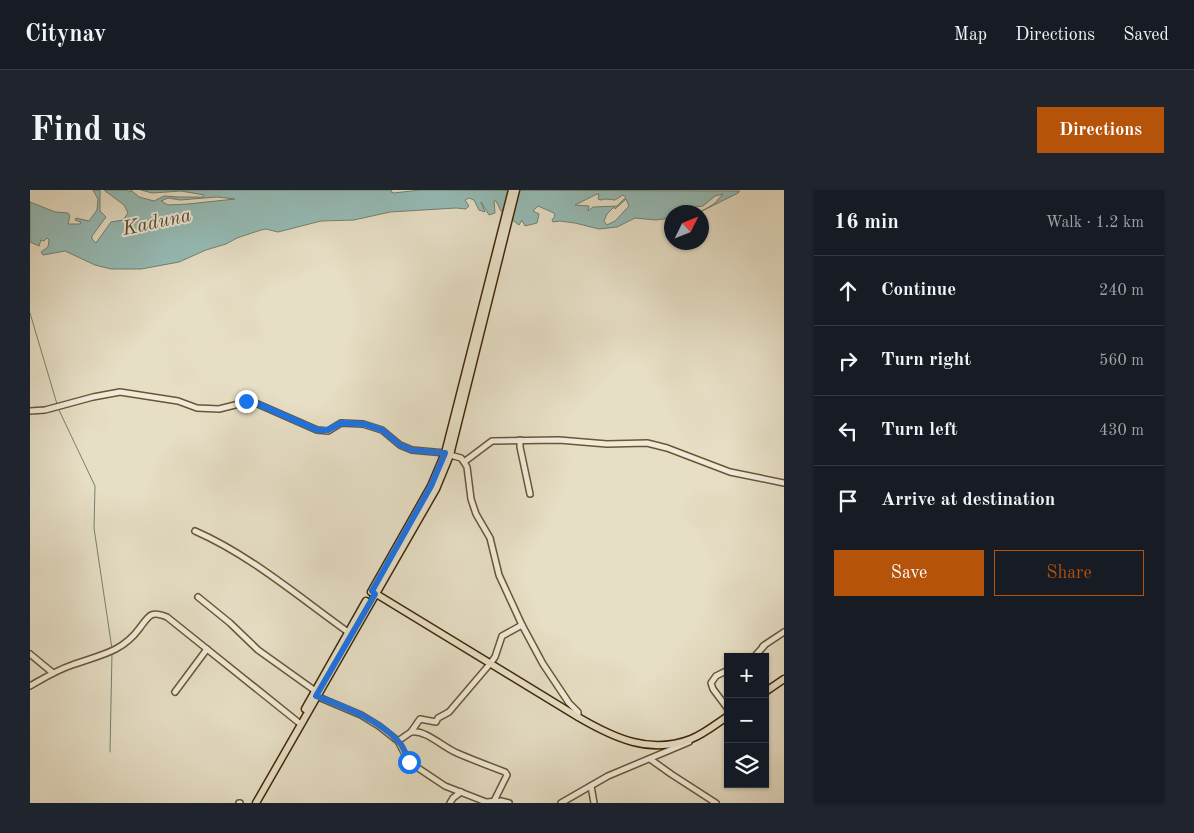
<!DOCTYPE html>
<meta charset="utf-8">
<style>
:root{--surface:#171b24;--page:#20242c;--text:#f1f3f6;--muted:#9ea1a6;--line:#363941;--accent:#b45309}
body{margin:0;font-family:"Old Standard TT",serif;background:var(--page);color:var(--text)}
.controls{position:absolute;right:15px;bottom:15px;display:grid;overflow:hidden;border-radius:0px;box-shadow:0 1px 4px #0004}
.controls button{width:45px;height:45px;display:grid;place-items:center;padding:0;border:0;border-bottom:1px solid var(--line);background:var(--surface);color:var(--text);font:25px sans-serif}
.compass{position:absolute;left:634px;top:15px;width:45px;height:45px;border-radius:50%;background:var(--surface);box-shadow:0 1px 4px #0004;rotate:47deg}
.stop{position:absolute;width:15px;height:15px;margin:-11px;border:4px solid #1a73e8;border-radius:50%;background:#fff}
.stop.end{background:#1a73e8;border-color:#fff;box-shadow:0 1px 5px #0008}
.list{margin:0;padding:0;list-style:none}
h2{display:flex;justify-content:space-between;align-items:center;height:65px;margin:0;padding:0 20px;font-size:21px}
h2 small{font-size:16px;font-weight:400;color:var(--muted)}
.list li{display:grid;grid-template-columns:32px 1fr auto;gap:15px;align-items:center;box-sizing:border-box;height:70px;padding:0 20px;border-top:1px solid var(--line)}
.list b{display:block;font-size:19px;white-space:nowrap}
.list em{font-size:16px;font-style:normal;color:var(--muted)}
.actions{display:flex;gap:10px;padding:15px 20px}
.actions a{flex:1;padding:11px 0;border:1px solid var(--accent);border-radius:0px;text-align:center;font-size:18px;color:var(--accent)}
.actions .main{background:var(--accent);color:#fff}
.icon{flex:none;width:28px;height:28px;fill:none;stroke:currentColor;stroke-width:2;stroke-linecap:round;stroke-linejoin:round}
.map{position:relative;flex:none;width:754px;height:613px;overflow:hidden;border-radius:0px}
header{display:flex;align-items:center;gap:30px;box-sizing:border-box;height:70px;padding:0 25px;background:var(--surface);border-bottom:1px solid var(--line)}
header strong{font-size:24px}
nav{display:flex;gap:28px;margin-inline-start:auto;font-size:18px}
.intro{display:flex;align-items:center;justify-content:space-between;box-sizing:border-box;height:120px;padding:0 30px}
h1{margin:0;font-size:35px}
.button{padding:12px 22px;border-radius:0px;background:var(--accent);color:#fff;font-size:18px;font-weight:700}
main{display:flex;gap:30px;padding:0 30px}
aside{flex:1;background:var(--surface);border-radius:0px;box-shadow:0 1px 4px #0004}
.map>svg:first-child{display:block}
.water{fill:#96bcb7;stroke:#748170;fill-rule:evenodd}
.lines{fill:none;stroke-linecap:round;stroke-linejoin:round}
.stream{stroke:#748170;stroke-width:1}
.minor-casing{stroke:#6a5635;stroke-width:8}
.major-casing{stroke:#402805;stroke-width:9}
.minor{stroke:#efead9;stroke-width:5}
.major{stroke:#e6dec5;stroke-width:6}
.route{stroke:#1a73e8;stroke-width:6}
.labels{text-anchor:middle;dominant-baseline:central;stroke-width:4;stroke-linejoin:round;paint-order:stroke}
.water-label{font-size:20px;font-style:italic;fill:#564d32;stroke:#efead9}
</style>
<header>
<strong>Citynav</strong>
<nav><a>Map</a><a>Directions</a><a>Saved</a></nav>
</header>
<div class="intro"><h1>Find us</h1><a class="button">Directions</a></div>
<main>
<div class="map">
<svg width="754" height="613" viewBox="0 0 754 613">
<rect width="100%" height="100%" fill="#e6dec5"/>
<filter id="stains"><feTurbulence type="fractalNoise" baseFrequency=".004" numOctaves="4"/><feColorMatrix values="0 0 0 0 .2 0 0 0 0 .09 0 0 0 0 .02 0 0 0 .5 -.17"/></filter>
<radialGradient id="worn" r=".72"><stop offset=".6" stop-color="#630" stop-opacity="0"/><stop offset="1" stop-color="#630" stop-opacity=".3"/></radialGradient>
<path class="water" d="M63 0H70V21L76 27 62 46V49L66 53 81 32 93 30 98 23 94 15 74 0H97L100 2 101 0 109 7 124 11 134 6 148 7H173L174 5 151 1 122 3 111 0H362L361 2 364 3 390 0 710 1 708 3 670 22 684 14 693 4 685 6 673 16C664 16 659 21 650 21V22H642L641 28 626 30 605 28 587 37 569 39 545 33 530 31 523 32 522 30 525 26 524 23 508 16 503 21 509 24 507 33 495 36 492 30 489 35 471 21 466 11H464L465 23 459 25 451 12 455 22 449 20 444 10 439 8 435 10 439 16 436 19 426 18 360 22 324 30 291 31 248 42 236 39 231 40 207 48 196 54 176 60 149 72 111 79H81L65 75 35 61 13 65 11 62 18 57 19 50 17 48 14 51 11 50 9 56 0 52V12L25 22 38 23 40 26 38 34H50L51 32 45 30 46 28 59 31 67 20 68 9ZM567 4H569L568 9 571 10 575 9 585 10 593 5 596 7 587 16 563 17 558 21 559 16 545 15ZM187 7 205 9 158 14 138 15 131 11 138 8 150 10ZM596 9 599 16 585 31 577 35 574 31 577 24 584 17 585 19Z"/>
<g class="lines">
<g class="stream">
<polyline points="0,123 27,214"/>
<polyline points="28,218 65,296 64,338 82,459"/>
<polyline points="80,562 82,463"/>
</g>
<g class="minor-casing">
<g id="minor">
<polyline points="0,221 15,220 63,207 90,202 148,211 167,218 189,219 221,211 287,240 298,241 311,233 333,234 352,240 370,255 382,260 415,263"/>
<polyline points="490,250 490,257 500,304"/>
<polyline points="420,265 431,268 434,272 437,277 441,309 446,324 460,348 469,385 492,435 513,474 539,513 548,522 548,527"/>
<polyline points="434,272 462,251 529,250 577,254 617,253 637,258 700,282 754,293"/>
<path d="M165 341C220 365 269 407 318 442"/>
<polyline points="168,407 200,433 228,460 284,500"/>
<polyline points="733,456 754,442"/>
<polyline points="0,464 23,483"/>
<polyline points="724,467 734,456"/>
<polyline points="698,480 686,486 681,493 683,499 698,519"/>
<path d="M0 496C14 488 27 480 42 475 69 465 91 463 109 439 119 426 120 420 137 427L268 532"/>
<polyline points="145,502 177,459"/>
<polyline points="286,506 331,525 349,536 368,551 379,572 415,596 456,612 471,611 479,613"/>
<polyline points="381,542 390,529 406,532 408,528 419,522 459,475 465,467 472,446 492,435"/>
<path d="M368 551 381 542C397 540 412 557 427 563 443 570 459 576 475 582L477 585 463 613"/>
<polyline points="620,569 641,584 686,613"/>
<polyline points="561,596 564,613"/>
<polyline points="209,613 210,613"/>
<polyline points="420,613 423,608 431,602"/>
<polyline points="531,613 578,586 659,552"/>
</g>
</g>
<g class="major-casing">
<g id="major">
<polyline points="341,402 401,296 415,263 482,0"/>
<path d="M343 402 548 527C584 548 620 565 661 549 674 544 686 534 698 526"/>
<polyline points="735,502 754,489"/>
<polyline points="275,519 336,411"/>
<polyline points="226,613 406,299 420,265 486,0"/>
</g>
</g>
<use href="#minor" class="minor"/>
<use href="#major" class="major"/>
</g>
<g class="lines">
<path class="route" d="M216 211H221L287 240H298L311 233 334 234 352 240 370 255 382 260 415 263 401 296 342 401 345 404 286 506C314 517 348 529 368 551 374 557 376 565 379 572"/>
</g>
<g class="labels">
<g class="water-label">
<text transform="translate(127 33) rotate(-12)">Kaduna</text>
</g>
</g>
<rect width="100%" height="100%" filter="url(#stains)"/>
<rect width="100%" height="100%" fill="url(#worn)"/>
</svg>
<div class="controls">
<button>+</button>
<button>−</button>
<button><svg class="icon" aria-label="layers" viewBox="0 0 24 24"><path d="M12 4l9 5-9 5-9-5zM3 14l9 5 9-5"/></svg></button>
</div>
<svg class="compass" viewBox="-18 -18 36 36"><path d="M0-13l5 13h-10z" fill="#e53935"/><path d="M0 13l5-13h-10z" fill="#9ea1a6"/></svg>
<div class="stop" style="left:379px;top:572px"></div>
<div class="stop end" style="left:216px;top:211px"></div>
</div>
<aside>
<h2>16 min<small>Walk · 1.2 km</small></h2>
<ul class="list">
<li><svg class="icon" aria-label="ahead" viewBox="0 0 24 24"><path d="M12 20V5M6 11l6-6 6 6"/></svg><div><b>Continue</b></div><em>240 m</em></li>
<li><svg class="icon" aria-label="right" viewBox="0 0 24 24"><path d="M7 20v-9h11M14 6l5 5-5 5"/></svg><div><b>Turn right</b></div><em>560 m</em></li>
<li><svg class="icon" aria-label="left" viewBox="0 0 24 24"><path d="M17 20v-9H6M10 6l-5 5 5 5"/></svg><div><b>Turn left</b></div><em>430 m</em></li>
<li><svg class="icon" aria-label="arrive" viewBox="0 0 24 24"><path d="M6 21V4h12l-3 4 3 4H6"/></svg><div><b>Arrive at destination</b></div></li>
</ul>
<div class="actions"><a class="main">Save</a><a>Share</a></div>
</aside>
</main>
